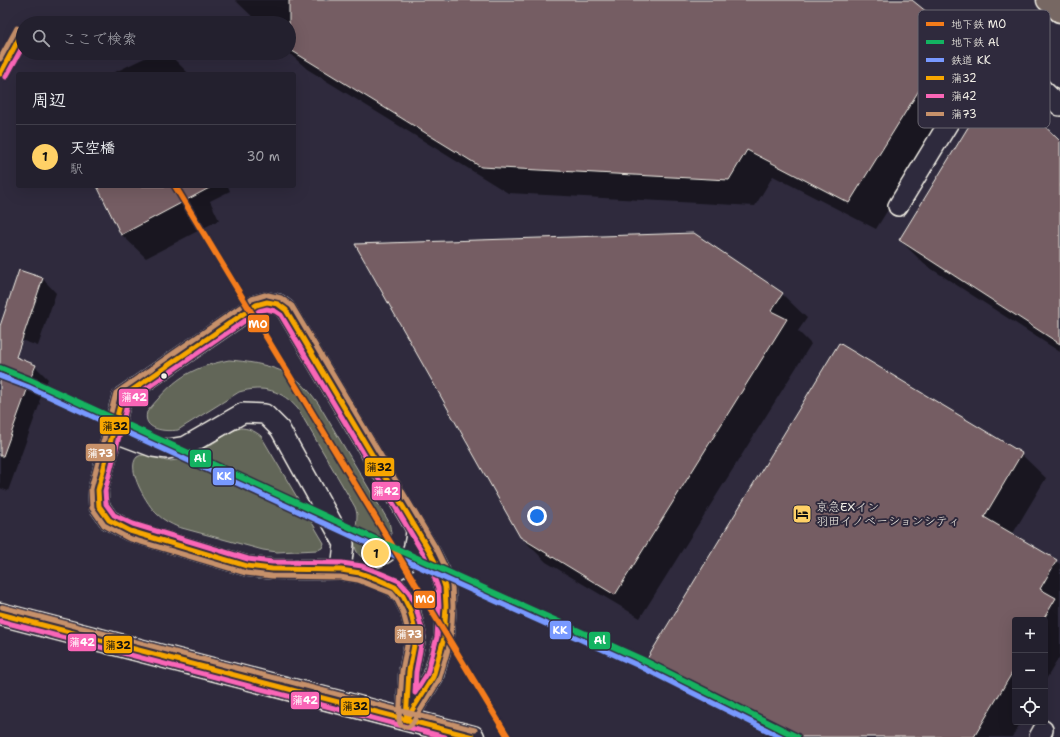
<!DOCTYPE html>
<html lang="ja">
<meta charset="utf-8">
<style>
:root{--surface:#23202e;--page:#2f2d3a;--text:#f1f3f6;--muted:#a3a3aa;--line:#403e4a;--accent:#ffd166}
body{margin:0;font-family:"Shantell Sans","Klee One",sans-serif;background:var(--page);color:var(--text)}
.controls{position:absolute;right:12px;bottom:12px;display:grid;overflow:hidden;border-radius:4px;box-shadow:0 4px 16px #0002}
.controls button{width:36px;height:36px;display:grid;place-items:center;padding:0;border:0;border-bottom:1px solid var(--line);background:var(--surface);color:var(--text);font:20px sans-serif}
.you{position:absolute;left:537px;top:516px;width:14px;height:14px;margin:-10px;border:3px solid #fff;border-radius:50%;background:#1a73e8;box-shadow:0 0 0 6px #1a73e833}
.badge{display:grid;place-items:center;width:26px;height:26px;border-radius:50%;background:var(--accent);color:#111;font-size:13px;font-weight:700}
.pin{position:absolute;translate:-50% -50%;border:2px solid #fff;box-shadow:0 1px 4px #0006}
.list{margin:0;padding:0;list-style:none}
h2{display:flex;justify-content:space-between;align-items:center;height:52px;margin:0;padding:0 16px;font-size:17px}
h2 small{font-size:13px;font-weight:400;color:var(--muted)}
.list li{display:grid;grid-template-columns:26px 1fr auto;gap:12px;align-items:center;box-sizing:border-box;height:64px;padding:0 16px;border-top:1px solid var(--line)}
.list b{display:block;font-size:15px;white-space:nowrap}
.list p{margin:0;font-size:13px;white-space:nowrap;color:var(--muted)}
.list em{font-size:13px;font-style:normal;color:var(--muted)}
.icon{flex:none;width:22px;height:22px;fill:none;stroke:currentColor;stroke-width:2;stroke-linecap:round;stroke-linejoin:round}
.map{position:relative;flex:none;width:1060px;height:737px;overflow:hidden}
.search{position:absolute;background:var(--surface);box-shadow:0 4px 16px #0002;left:16px;top:16px;width:280px;height:44px;display:flex;align-items:center;gap:10px;box-sizing:border-box;padding:0 14px;border-radius:22px;color:var(--muted);font-size:15px}
.panel{position:absolute;background:var(--surface);box-shadow:0 4px 16px #0002;left:16px;top:72px;width:280px;height:116px;border-radius:4px}
.map>svg:first-child{display:block}
.green{fill:#626659;stroke:#abaca0}
.shadow{fill:#0007}
.building{fill:#745d63;stroke:#f4f1e8}
.lines{fill:none;stroke-linecap:round;stroke-linejoin:round}
.service-casing{stroke:#f4f1e8;stroke-width:22}
.tertiary-casing{stroke:#f4f1e8;stroke-width:25}
.primary-casing{stroke:#f4f1e8;stroke-width:25}
.service{stroke:#2f2a3d;stroke-width:19}
.tertiary{stroke:#2f2a3d;stroke-width:22}
.primary{stroke:#776864;stroke-width:22}
.bus-1-casing{stroke:#2f2a3d;stroke-width:8}
.bus-2-casing{stroke:#2f2a3d;stroke-width:8}
.bus-3-casing{stroke:#2f2a3d;stroke-width:8}
.bus-1{stroke:#f7a600;stroke-width:5}
.bus-2{stroke:#fa66b7;stroke-width:5}
.bus-3{stroke:#c7916a;stroke-width:5}
.rail-1-casing{stroke:#2f2a3d;stroke-width:9}
.rail-1{stroke:#7899ff;stroke-width:6}
.metro-1-casing{stroke:#2f2a3d;stroke-width:9}
.metro-2-casing{stroke:#2f2a3d;stroke-width:9}
.metro-1{stroke:#f47c1a;stroke-width:6}
.metro-2{stroke:#13b361;stroke-width:6}
.bus-dot{fill:#f4f1e8;stroke:#2f2a3d;stroke-width:1.5}
.labels{text-anchor:middle;dominant-baseline:central;stroke-width:4;stroke-linejoin:round;paint-order:stroke}
.poi-label{font-size:12px;fill:#f4f1e8;stroke:#2f2a3d;text-anchor:start}
.key{fill:#2f2a3d;stroke:#6a6670;stroke-width:1}
.key-label{font-size:11px;fill:#f4f1e8}
.line-badge{stroke:#2f2a3d;stroke-width:1.5}
.badge-label{font-size:11px;text-anchor:middle;font-weight:bold;fill:#fff}
.pale-badge-label{font-size:11px;text-anchor:middle;font-weight:bold;fill:#111}
</style>
<div class="map">
<svg width="1060" height="737" viewBox="0 0 1060 737">
<rect width="100%" height="100%" fill="#2f2a3d"/>
<filter id="ink" filterUnits="userSpaceOnUse"><feTurbulence type="fractalNoise" baseFrequency=".025" numOctaves="2"/><feDisplacementMap in="SourceGraphic" scale="8" xChannelSelector="R" yChannelSelector="G"/><feConvolveMatrix kernelMatrix="1 2 1 2 8 2 1 2 1" color-interpolation-filters="sRGB"/></filter>
<g filter="url(#ink)">
<g class="green">
<path d="M229 360C253 362 280 366 300 382 307 388 312 395 318 403L389 522C391 530 393 541 388 549 381 561 363 565 356 550 352 539 357 527 357 516 357 513 356 510 355 507L298 409C282 390 263 385 239 392L178 430C165 432 142 430 147 412 173 380 188 368 229 360Z"/>
<path d="M240 428C248 428 255 431 261 436L324 543 322 548 318 550 277 552 263 550 178 527C171 524 163 520 157 514 148 506 125 469 137 457 145 451 158 460 167 461 191 461 213 442 233 431Z"/>
</g>
<g class="shadow">
<polygon points="235,0 910,0 953,34 980,61 876,229 773,176 755,206 508,193 307,69 289,53 289,23 259,23"/>
<polygon points="155,53 168,53 189,74 111,74"/>
<polygon points="1060,143 1060,352 924,264 900,240"/>
<polygon points="98,186 228,186 230,191 210,201 219,220 146,258 121,234"/>
<polygon points="694,234 782,294 807,318 798,331 811,344 640,618 546,562 521,537"/>
<polygon points="43,279 56,293 38,346 15,338"/>
<polygon points="0,352 35,366 48,379 39,402 40,403 8,491 0,488"/>
<polygon points="1021,454 1046,478 1012,535 1056,561 1060,564 1060,656 1045,681 1045,620 1015,620 1015,722 1021,722 1012,737 770,737 673,683 648,659"/>
</g>
<g class="building">
<polygon points="289,0 912,0 954,34 849,203 747,150 729,180 481,167 289,49"/>
<polygon points="997,80 1060,141 1060,344 899,240"/>
<polygon points="97,186 213,186 121,235"/>
<polygon points="694,233 783,293 771,311 787,319 615,595 520,537 355,244"/>
<polygon points="19,270 43,278 16,357 36,365 26,389 27,390 3,456 0,456 0,326"/>
<polygon points="839,343 1022,453 984,517 1057,560 1040,589 1056,598 1043,620 1015,620 1015,668 974,737 788,737 647,659"/>
</g>
<g class="lines">
<g class="service-casing">
<g id="service">
<polyline points="898,206 996,45 1060,106"/>
<polygon points="267,302 278,304 286,310 416,529 430,552 441,574 445,587 446,606 444,638 433,677 406,720 409,671 416,635 410,610 403,596 395,587 377,579 360,573 341,570 272,569 247,566 130,531 109,520 99,506 98,490 122,397 256,305"/>
<polyline points="113,432 153,447 168,449 186,446 243,413 265,414 280,429 344,544 341,570"/>
<path d="M377 579C405 569 415 559 416 529"/>
<polyline points="1039,737 1043,730"/>
</g>
</g>
<g class="tertiary-casing">
<polyline id="tertiary" points="0,614 473,737"/>
</g>
<g class="primary-casing">
<polyline id="primary" points="1048,0 1060,11"/>
</g>
<use href="#service" class="service"/>
<use href="#tertiary" class="tertiary"/>
<use href="#primary" class="primary"/>
<g class="bus-1-casing">
<g id="bus-1">
<polyline points="0,74 23,31"/>
<polygon points="267,302 278,304 286,310 430,552 441,574 445,587 446,606 444,638 433,677 406,720 409,671 416,635 410,610 403,596 395,587 377,579 360,573 341,570 272,569 247,566 130,531 109,520 99,506 98,490 122,397 256,305"/>
<polyline points="0,614 473,737"/>
</g>
</g>
<g class="bus-2-casing">
<g id="bus-2">
<polyline points="6,77 23,46"/>
<polygon points="267,309 275,311 281,315 424,555 434,577 438,588 439,606 437,637 427,674 415,693 416,672 423,634 416,607 409,592 399,581 380,573 362,566 342,563 272,562 248,559 133,524 114,515 106,504 105,491 128,401 259,311"/>
<polyline points="0,621 445,737"/>
</g>
</g>
<g class="bus-3-casing">
<g id="bus-3">
<polyline points="0,59 17,28"/>
<path d="M265 295 252 299 116 393 91 489 92 508 104 525 128 538 246 573 272 576 340 577 358 580 391 593 397 600 403 612 409 635 402 671 399 720C400 725 403 728 408 727L412 724 439 680 451 639 453 606 452 586 447 571 436 548 292 306 281 298 268 295"/>
<polyline points="2,607 475,730"/>
</g>
</g>
<use href="#bus-1" class="bus-1"/>
<use href="#bus-2" class="bus-2"/>
<use href="#bus-3" class="bus-3"/>
<g class="rail-1-casing">
<polyline id="rail-1" points="0,376 27,386 383,550 638,665 781,737"/>
</g>
<use href="#rail-1" class="rail-1"/>
<g class="metro-1-casing">
<polyline id="metro-1" points="175,186 508,737"/>
</g>
<g class="metro-2-casing">
<polyline id="metro-2" points="0,368 30,380 386,544 641,659 797,737"/>
</g>
<use href="#metro-1" class="metro-1"/>
<use href="#metro-2" class="metro-2"/>
</g>
</g>
<defs>
<g id="hotel-square" transform="scale(1)"><rect x="-9" y="-9" width="18" height="18" rx="4" fill="#ffd166" stroke="#2f2a3d"/><path d="M-6-4.5h1.5V1H6V5H4.5V3h-9V5H-6ZM-4 0a1.8 1.8 0 1 1 3.6 0ZM.5 0V-2.5h3Q6-2.5 6 0Z" fill="#111"/></g>
</defs>
<g fill-rule="evenodd">
<use href="#hotel-square" x="802" y="514"/>
</g>
<circle class="bus-dot" cx="164" cy="376" r="3.5"/>
<g class="labels">
<g class="poi-label">
<text x="816" y="507">京急EXイン<tspan x="816" dy="14">羽田イノベーションシティ</tspan></text>
</g>
</g>
<rect x="918" y="10" width="132" height="118" rx="6" class="key"/>
<rect x="926" y="22" width="18" height="4" fill="#f47c1a"/>
<rect x="926" y="40" width="18" height="4" fill="#13b361"/>
<rect x="926" y="58" width="18" height="4" fill="#7899ff"/>
<rect x="926" y="76" width="18" height="4" fill="#f7a600"/>
<rect x="926" y="94" width="18" height="4" fill="#fa66b7"/>
<rect x="926" y="112" width="18" height="4" fill="#c7916a"/>
<g class="key-label">
<text x="951" y="28">地下鉄 MO</text>
<text x="951" y="46">地下鉄 Al</text>
<text x="951" y="64">鉄道 KK</text>
<text x="951" y="82">蒲32</text>
<text x="951" y="100">蒲42</text>
<text x="951" y="118">蒲73</text>
</g>
<g class="line-badge">
<rect x="247" y="314" width="23" height="19" rx="4" fill="#f47c1a"/>
<rect x="118" y="388" width="31" height="19" rx="4" fill="#fa66b7"/>
<rect x="99" y="416" width="31" height="19" rx="4" fill="#f7a600"/>
<rect x="85" y="443" width="31" height="19" rx="4" fill="#c7916a"/>
<rect x="189" y="449" width="23" height="19" rx="4" fill="#13b361"/>
<rect x="364" y="457" width="31" height="20" rx="4" fill="#f7a600"/>
<rect x="212" y="467" width="23" height="19" rx="4" fill="#7899ff"/>
<rect x="371" y="481" width="30" height="20" rx="4" fill="#fa66b7"/>
<rect x="413" y="590" width="23" height="19" rx="4" fill="#f47c1a"/>
<rect x="549" y="620" width="23" height="20" rx="4" fill="#7899ff"/>
<rect x="394" y="625" width="30" height="19" rx="4" fill="#c7916a"/>
<rect x="588" y="631" width="23" height="19" rx="4" fill="#13b361"/>
<rect x="67" y="633" width="30" height="19" rx="4" fill="#fa66b7"/>
<rect x="103" y="635" width="30" height="19" rx="4" fill="#f7a600"/>
<rect x="290" y="691" width="30" height="19" rx="4" fill="#fa66b7"/>
<rect x="340" y="697" width="30" height="19" rx="4" fill="#f7a600"/>
</g>
<g class="badge-label">
<text x="258" y="328">MO</text>
<text x="134" y="401">蒲42</text>
<text x="100" y="457">蒲73</text>
<text x="200" y="462">Al</text>
<text x="224" y="480">KK</text>
<text x="386" y="495">蒲42</text>
<text x="425" y="603">MO</text>
<text x="560" y="634">KK</text>
<text x="409" y="638">蒲73</text>
<text x="600" y="644">Al</text>
<text x="82" y="646">蒲42</text>
<text x="305" y="704">蒲42</text>
</g>
<g class="pale-badge-label">
<text x="115" y="430">蒲32</text>
<text x="379" y="471">蒲32</text>
<text x="118" y="649">蒲32</text>
<text x="355" y="710">蒲32</text>
</g>
</svg>
<div class="controls">
<button>+</button>
<button>−</button>
<button><svg class="icon" aria-label="locate" viewBox="0 0 24 24"><circle cx="12" cy="12" r="6"/><path d="M12 2v4M12 18v4M2 12h4M18 12h4"/></svg></button>
</div>
<div class="you"></div>
<div class="pin badge" style="left:376px;top:553px">1</div>
<div class="search"><svg class="icon" aria-label="search" viewBox="0 0 24 24"><circle cx="10" cy="10" r="6"/><path d="M15 15l6 6"/></svg>ここで検索</div>
<section class="panel">
<h2>周辺<small></small></h2>
<ul class="list">
<li><span class="badge">1</span><div><b>天空橋</b><p>駅</p></div><em>30 m</em></li>
</ul>
</section>
</div>
